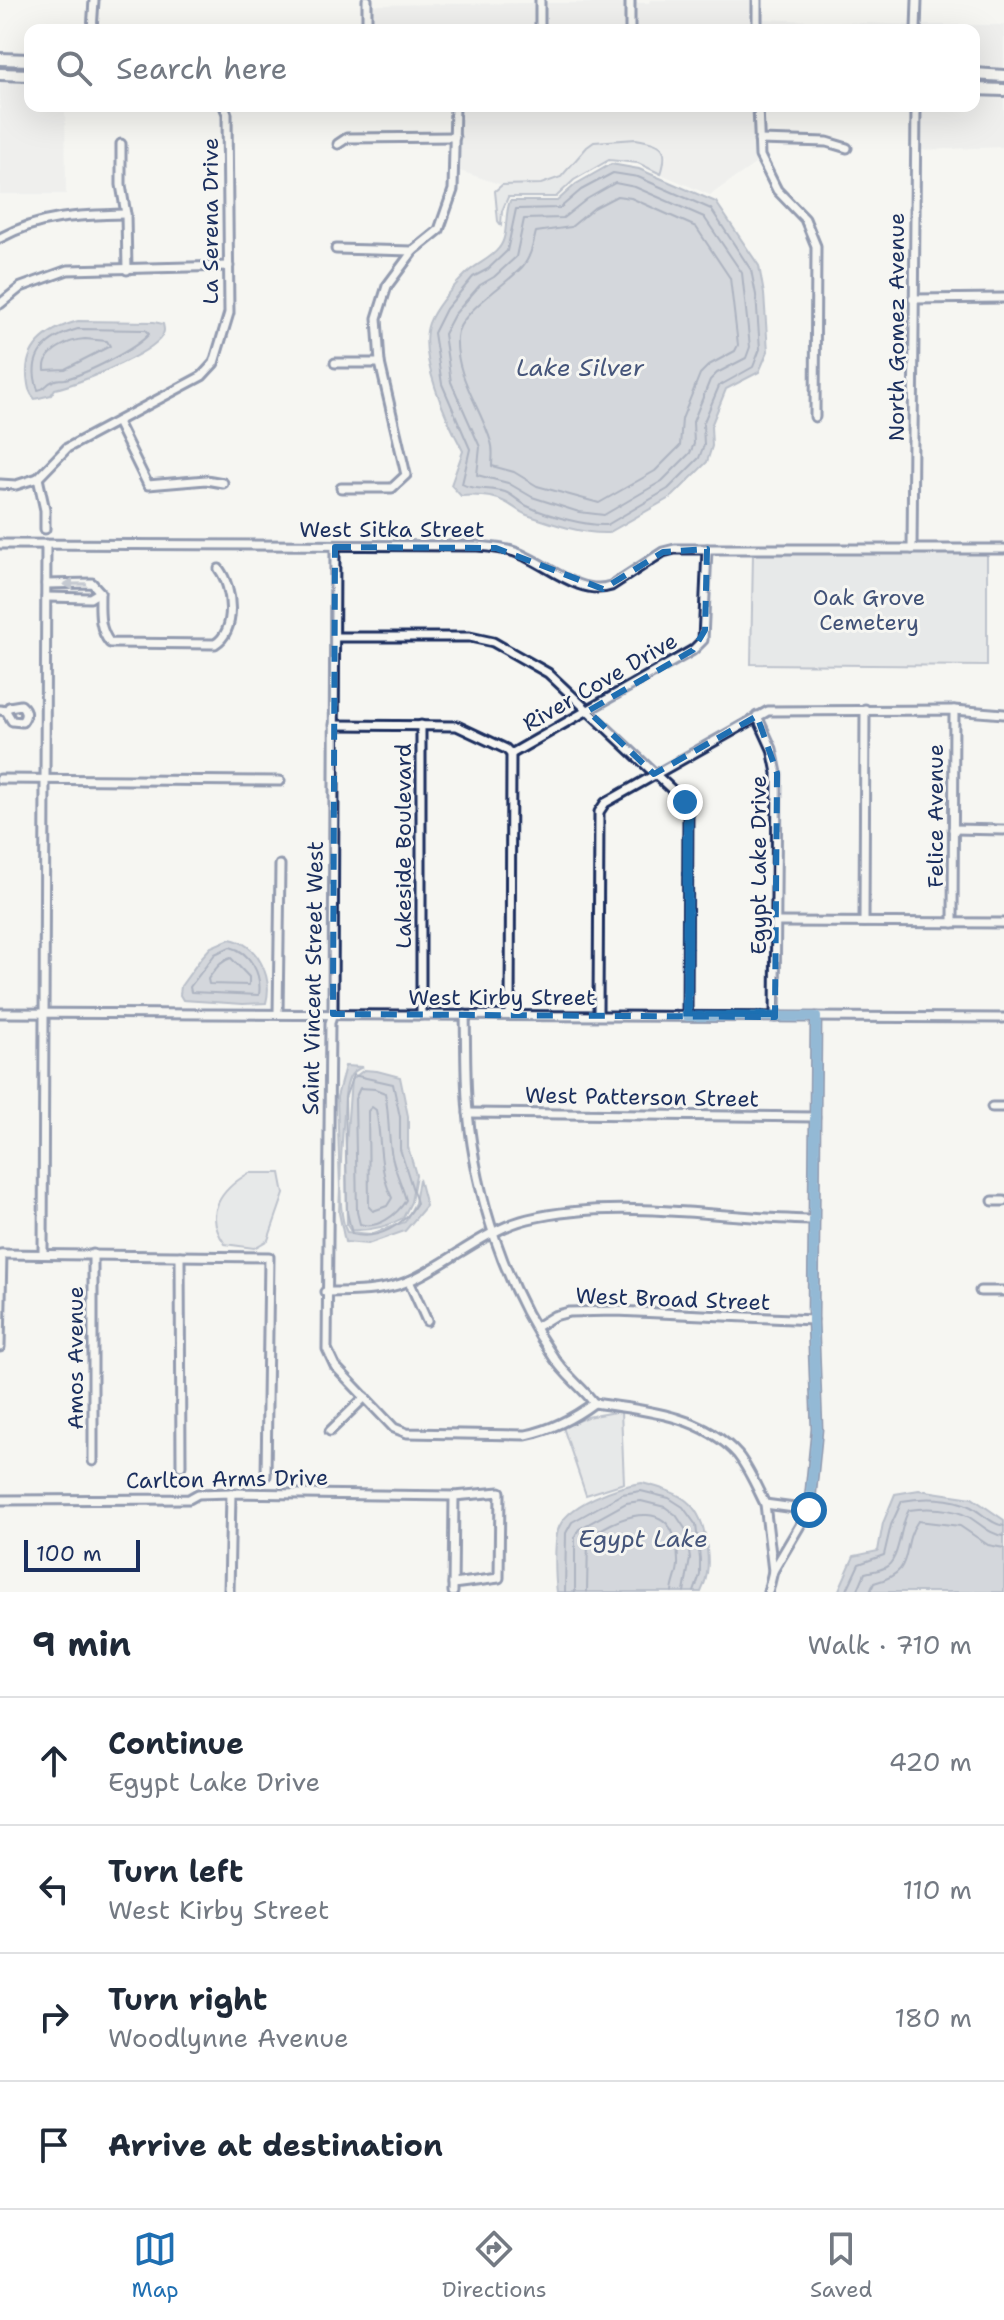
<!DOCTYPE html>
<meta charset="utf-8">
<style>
:root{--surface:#fff;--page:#f2f2f3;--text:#1f2937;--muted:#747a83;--line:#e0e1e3;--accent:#1f6fb2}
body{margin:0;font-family:"Shantell Sans",sans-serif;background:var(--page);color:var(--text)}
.scale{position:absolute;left:24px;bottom:20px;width:116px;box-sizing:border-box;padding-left:8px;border:4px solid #1b2f5e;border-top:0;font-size:22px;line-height:28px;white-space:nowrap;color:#1b2f5e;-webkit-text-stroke:6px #f6f6f2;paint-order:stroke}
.stop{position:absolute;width:24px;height:24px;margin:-18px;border:6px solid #1f6fb2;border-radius:50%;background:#fff}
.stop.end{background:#1f6fb2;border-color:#fff;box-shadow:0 2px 8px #0008}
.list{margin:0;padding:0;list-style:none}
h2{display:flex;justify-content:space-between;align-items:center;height:104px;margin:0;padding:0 32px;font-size:34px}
h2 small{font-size:26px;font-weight:400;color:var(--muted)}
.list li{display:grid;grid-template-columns:52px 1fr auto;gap:24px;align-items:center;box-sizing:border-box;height:128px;padding:0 32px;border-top:2px solid var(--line)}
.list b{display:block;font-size:30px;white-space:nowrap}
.list p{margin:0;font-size:26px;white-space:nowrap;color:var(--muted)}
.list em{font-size:26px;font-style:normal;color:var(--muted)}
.icon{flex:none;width:44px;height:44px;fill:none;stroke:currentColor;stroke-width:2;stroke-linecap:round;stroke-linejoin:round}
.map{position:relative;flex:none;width:1004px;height:1592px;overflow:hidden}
.search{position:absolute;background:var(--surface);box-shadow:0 8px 32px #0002;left:24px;right:24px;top:24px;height:88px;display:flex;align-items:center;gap:20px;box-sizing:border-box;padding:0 28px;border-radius:16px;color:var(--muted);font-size:30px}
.sheet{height:616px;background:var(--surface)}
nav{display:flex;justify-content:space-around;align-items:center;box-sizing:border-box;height:112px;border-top:2px solid var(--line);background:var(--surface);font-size:22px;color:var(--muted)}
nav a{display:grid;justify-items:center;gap:4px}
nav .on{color:var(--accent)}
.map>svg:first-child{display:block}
.built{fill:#e6e7e7}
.green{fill:#d6d9dd;stroke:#78849e;stroke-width:2}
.water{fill:#abb2c0;stroke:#717e99;stroke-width:2}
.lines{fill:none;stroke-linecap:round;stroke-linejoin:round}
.shore{stroke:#556385;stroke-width:2}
.street-casing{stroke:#1b2f5e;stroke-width:13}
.secondary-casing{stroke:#1b2f5e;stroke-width:16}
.street{stroke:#f6f6f2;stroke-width:7}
.secondary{stroke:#f6f6f2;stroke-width:10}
.oneway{fill:#8892a8}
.route{stroke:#1f6fb2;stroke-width:10}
.marked{fill:none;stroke:#1f6fb2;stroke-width:6;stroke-dasharray:16 10;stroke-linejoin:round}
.labels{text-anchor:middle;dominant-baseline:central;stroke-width:6;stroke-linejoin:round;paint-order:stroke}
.street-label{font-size:22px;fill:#1b2f5e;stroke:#f6f6f2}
.park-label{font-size:22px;fill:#405177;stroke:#f6f6f2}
.water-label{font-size:24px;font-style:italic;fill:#46567b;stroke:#f6f6f2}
</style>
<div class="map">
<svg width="1004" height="1592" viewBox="0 0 1004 1592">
<rect width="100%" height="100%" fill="#f6f6f2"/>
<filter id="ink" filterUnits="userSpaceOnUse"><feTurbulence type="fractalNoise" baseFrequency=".0125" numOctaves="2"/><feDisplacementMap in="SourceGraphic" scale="16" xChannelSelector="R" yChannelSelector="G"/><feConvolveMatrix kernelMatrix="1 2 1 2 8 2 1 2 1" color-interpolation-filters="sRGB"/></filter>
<g filter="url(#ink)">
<g class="built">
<polygon points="650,0 753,0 753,30 634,30 634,3 649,3"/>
<polygon points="536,3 536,30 371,30 371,5"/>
<rect x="544" y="3" width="82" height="27"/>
<polygon points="761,19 913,25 912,30 761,30"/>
<polygon points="921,25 1004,25 1004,71 974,70 974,30 920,30"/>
<polygon points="0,79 30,79 30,106 65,106 66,194 0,194"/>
<polygon points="974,94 1004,94 1004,147 919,150 920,106 974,106"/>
<polygon points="459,106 754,106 755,164 710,195 661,174 667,156 636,139 594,142 587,147 561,177 541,185 502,185 457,170"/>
</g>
<g class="green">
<path d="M636 139C662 144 670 146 661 174L638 163 609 160 574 180 556 197H508L502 211 501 225 498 221 495 191 502 185 541 184 561 177 587 147 594 142Z"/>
<polygon points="753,554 987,554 987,666 751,664"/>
<path d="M249 1173H280L284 1194 268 1240 254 1248 225 1244C203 1214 220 1190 249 1173Z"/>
<polygon points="621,1411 624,1483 586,1495 563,1427 587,1417"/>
</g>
<g class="water">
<path d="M611 164 639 169 716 202 759 266 764 294 768 351 759 372 726 389 711 426 712 446 707 462 673 496 608 533C582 534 553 524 527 515 519 512 513 506 505 502 492 495 476 495 461 496L451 485 463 451C447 421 417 356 429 323 436 305 452 288 466 274 475 264 490 260 499 248 509 236 504 215 510 201H557L576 184Z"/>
<path d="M78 321 154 322 163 324C164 329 165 331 162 336 150 355 77 384 55 389L51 395 35 399C28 392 28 385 27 376 25 344 49 329 78 321Z"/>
<path d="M230 939C258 944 273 977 266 1003L243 1004 183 1000 180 995 181 986 202 957 211 947Z"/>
<path d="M345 1066 363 1067C349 1072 347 1081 345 1095 344 1124 334 1209 347 1232L371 1234 405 1222 415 1203 419 1179 426 1206 405 1231 368 1244 345 1242 339 1213 340 1188 337 1097Z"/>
<path d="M364 1070 377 1071 400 1077 408 1116V1147L416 1175 411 1202 403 1218C387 1227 369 1231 350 1230L347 1225 346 1144 351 1080Z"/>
<path d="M642 1483C679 1492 701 1501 706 1542 709 1561 709 1575 701 1592H557C555 1578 554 1543 558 1530 566 1504 618 1486 642 1483Z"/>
<polygon points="919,1490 972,1498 1004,1520 1004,1592 838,1592 854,1556 878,1551 883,1523 895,1494"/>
</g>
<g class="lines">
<g class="shore">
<path d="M613 173 638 177 711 209 751 270 756 295 760 349 753 367 719 386 703 424 704 445 699 458 668 489 607 525C585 526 546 515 527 506 519 502 513 495 505 492 491 487 473 491 462 484L470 449 442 384 434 333 446 309 473 277 488 269 507 251 516 209 560 208 581 190Z"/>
<polygon points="615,183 635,187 704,217 742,273 750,347 746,358 717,373 710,380 693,422 694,444 690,453 662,481 604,515 579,512 532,497 508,483 477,475 480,447 451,382 444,334 454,315 480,285 494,277 516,257 524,219 563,218 587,199"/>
<path d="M617 196 631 198 696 227 730 278 738 345 735 351 709 365 700 374 682 419 680 446 655 471 599 503 537 486 514 472 492 466C492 458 494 450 491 442 480 406 455 376 457 337 458 312 508 284 523 266 531 257 533 243 536 232L571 227 594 208Z"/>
<path d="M78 329 145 330 149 334C136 349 86 374 65 379 59 380 59 378 53 381 45 384 47 389 38 390 26 355 46 338 78 329Z"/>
<path d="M85 339 107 341 110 346 65 369 45 370C43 351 69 340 85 339Z"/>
<path d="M230 947C251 952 262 975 259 995L191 992 190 987 215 954Z"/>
<path d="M231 958 249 977V985L209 984 208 979C215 970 220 961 231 958Z"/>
<path d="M353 1075 393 1084 400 1117V1149L417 1203C404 1225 378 1241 352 1234L347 1212 345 1098Z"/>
<path d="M360 1088 375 1089 385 1093C389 1112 388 1132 391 1151 393 1168 402 1184 406 1200 397 1215 377 1230 360 1224L357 1212 355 1099Z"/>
<path d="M372 1107 376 1110C382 1140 378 1169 392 1198L387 1206 373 1211 369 1207 368 1111Z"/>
<polyline points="565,1592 566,1533 572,1522 622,1494 641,1491 669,1498 683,1507 696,1525 700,1559 700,1575 694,1592"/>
<polyline points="575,1592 575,1536 579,1529 626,1503 641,1501 665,1507 676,1515 686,1530 690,1559 684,1592"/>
<path d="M587 1592 588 1538C626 1511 677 1496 678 1561 679 1572 673 1581 672 1592"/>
<path d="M846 1592 859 1564 884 1555 891 1525 902 1501C922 1497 952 1497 971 1507 982 1513 991 1524 1004 1526"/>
<path d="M857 1592 865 1573C871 1571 878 1571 884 1568 901 1561 899 1525 909 1510 926 1507 953 1508 969 1517 981 1524 990 1535 1004 1536"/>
<path d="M870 1592 874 1583C919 1571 898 1549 918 1521L960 1526 988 1545 1004 1548"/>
</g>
<g class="street-casing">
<g id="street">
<polyline points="92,30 94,0"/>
<polyline points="367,30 367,0"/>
<polyline points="540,30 540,0"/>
<polyline points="630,30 630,0"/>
<polyline points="757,30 757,0"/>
<polyline points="916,30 917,0"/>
<polyline points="758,106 760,156 777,190 805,219 816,246 815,417"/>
<polyline points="759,140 827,142 847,148"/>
<polyline points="121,144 121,185 126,214 127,270"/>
<polyline points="338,144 347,138 455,137"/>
<path d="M0 238C40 216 81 215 126 214"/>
<polyline points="336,249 413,251"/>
<polyline points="913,299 1004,298"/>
<polyline points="0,304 21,287 68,270 229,266"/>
<polyline points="335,363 380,363"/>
<polyline points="117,422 148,485 206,480 223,483"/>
<polyline points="38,478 45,510 45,529"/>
<polyline points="0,484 16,485 38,478 67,448 202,376 214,363 229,313 227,114 224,106"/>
<polyline points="341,488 392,488 406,475 380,363 377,318 387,286 413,251 439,230 453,190 455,106"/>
<path d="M0 544 477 546C490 547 503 548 515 552 545 562 579 597 611 586L663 552 675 549H1004"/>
<path d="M335 547 333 1014 330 1023 327 1349 335 1366 394 1428 407 1433 526 1435C550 1430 574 1418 594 1403 643 1410 703 1415 738 1455 749 1469 757 1488 765 1504L809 1510"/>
<polyline points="912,549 916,106"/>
<path d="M100 592C100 611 98 628 110 643L215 644C237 630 233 588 219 569"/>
<polyline points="46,597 90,598 100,592 92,583 46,584"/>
<polyline points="335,637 470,637 493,642 548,673 685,802 688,813 687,1016"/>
<path d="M0 710 6 711 12 721 22 722C27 716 27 710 21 705L9 707 6 711"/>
<polyline points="757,716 772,749 777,773 775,1017"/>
<polyline points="334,725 457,726 506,749 511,754 693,650 703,640 707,549"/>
<polyline points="421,725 421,1015"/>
<polyline points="0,779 280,781"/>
<polyline points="953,829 1004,830"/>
<polyline points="776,922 1004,923"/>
<polyline points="864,922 865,709"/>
<polyline points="953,923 954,710"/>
<polyline points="0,1013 1004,1018"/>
<polyline points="278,1014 280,865"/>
<path d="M465 1015C466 1047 465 1080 468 1112 476 1197 505 1287 554 1358 565 1375 582 1387 594 1403"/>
<polyline points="510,1015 511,754"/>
<polyline points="598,1015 599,812 605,803 768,711 954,710 1004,714"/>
<polyline points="992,1107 1004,1107"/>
<polyline points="468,1113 815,1117"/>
<polyline points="993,1201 1004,1201"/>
<polyline points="0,1254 269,1257 266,1476"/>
<polyline points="43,1254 46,544"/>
<polyline points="180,1256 181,1466"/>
<polyline points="409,1281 427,1321"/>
<polyline points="980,1291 1004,1291"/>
<path d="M325 1292C354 1292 382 1292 409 1281 450 1263 484 1230 528 1219 621 1197 720 1219 814 1220"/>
<polyline points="536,1327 554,1316 569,1312 616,1311 813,1320"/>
<polyline points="0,1347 2,1254"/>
<polyline points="330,1431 365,1397"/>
<polyline points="93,1461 93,1254"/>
<polyline points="0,1500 189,1499 198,1494 231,1493 454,1496 500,1492 499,1578 453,1584"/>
<polyline points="765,1504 773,1571 768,1592"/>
<polyline points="773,1571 809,1510 817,1429 813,1320 816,1017"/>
<polyline points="229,1592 231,1493"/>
<polyline points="453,1592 454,1496"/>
</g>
</g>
<g class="secondary-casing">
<g id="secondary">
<polyline points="0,59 30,60"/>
<polyline points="0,74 30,75"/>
<polyline points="974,74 1004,76"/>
<polyline points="974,89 1004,90"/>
</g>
</g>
<use href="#street" class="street"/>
<use href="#secondary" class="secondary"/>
</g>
<defs><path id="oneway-solid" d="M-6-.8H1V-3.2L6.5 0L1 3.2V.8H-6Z" transform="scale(2)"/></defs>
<use class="oneway" href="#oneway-solid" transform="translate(75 584) rotate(179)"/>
</g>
<g class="lines" filter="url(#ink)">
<polyline class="route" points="685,802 688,813 687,1016 816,1017 813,1320 817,1429 809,1510"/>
</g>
<path d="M0 0H1004V1592H0ZM335 547 496 548 603 589 663 552 707 549 705 630 693 650 588 711 654 774 757 716 777 773 775 1017 333 1014Z" fill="#f6f6f2" fill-opacity=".55" fill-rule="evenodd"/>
<path class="marked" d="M335 547 496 548 603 589 663 552 707 549 705 630 693 650 588 711 654 774 757 716 777 773 775 1017 333 1014Z"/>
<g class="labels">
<g class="street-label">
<text transform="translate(210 221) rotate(-90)">La Serena Drive</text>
<text transform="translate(896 327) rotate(-90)">North Gomez Avenue</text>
<text x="392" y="529">West Sitka Street</text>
<text transform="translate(600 682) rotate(-30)">River Cove Drive</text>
<text transform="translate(935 816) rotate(-90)">Felice Avenue</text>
<text transform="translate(403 846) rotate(-90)">Lakeside Boulevard</text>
<text transform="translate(758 865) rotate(-90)">Egypt Lake Drive</text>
<text transform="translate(313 978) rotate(-89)">Saint Vincent Street West</text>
<text x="502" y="997">West Kirby Street</text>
<text transform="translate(642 1097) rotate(1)">West Patterson Street</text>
<text transform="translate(673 1299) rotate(2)">West Broad Street</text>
<text transform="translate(75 1358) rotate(-90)">Amos Avenue</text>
<text transform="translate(227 1479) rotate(-1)">Carlton Arms Drive</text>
</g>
<g class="park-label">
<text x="869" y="597">Oak Grove<tspan x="869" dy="25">Cemetery</tspan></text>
</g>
<g class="water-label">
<text x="580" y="368">Lake Silver</text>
<text x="643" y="1539">Egypt Lake</text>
</g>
</g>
</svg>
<div class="scale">100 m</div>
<div class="stop" style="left:809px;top:1510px"></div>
<div class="stop end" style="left:685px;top:802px"></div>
<div class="search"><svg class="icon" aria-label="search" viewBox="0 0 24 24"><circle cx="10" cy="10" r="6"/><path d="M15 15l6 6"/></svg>Search here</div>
</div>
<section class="sheet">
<h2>9 min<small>Walk · 710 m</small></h2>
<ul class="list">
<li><svg class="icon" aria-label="ahead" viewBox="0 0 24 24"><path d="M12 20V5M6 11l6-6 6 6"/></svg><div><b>Continue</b><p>Egypt Lake Drive</p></div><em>420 m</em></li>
<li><svg class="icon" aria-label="left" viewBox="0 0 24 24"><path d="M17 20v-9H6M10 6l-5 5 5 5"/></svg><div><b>Turn left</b><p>West Kirby Street</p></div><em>110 m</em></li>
<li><svg class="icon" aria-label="right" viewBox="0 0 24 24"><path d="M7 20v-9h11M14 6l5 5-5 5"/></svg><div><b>Turn right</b><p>Woodlynne Avenue</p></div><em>180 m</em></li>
<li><svg class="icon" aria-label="arrive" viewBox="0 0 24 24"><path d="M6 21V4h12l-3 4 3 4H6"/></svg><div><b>Arrive at destination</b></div></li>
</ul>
</section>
<nav>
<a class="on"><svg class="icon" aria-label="map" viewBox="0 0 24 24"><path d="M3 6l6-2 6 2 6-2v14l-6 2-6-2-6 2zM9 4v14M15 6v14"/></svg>Map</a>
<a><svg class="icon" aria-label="directions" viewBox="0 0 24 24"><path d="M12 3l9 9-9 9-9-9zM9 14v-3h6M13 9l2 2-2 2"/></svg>Directions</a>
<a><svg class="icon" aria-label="saved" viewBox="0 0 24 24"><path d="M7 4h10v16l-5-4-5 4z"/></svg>Saved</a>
</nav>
